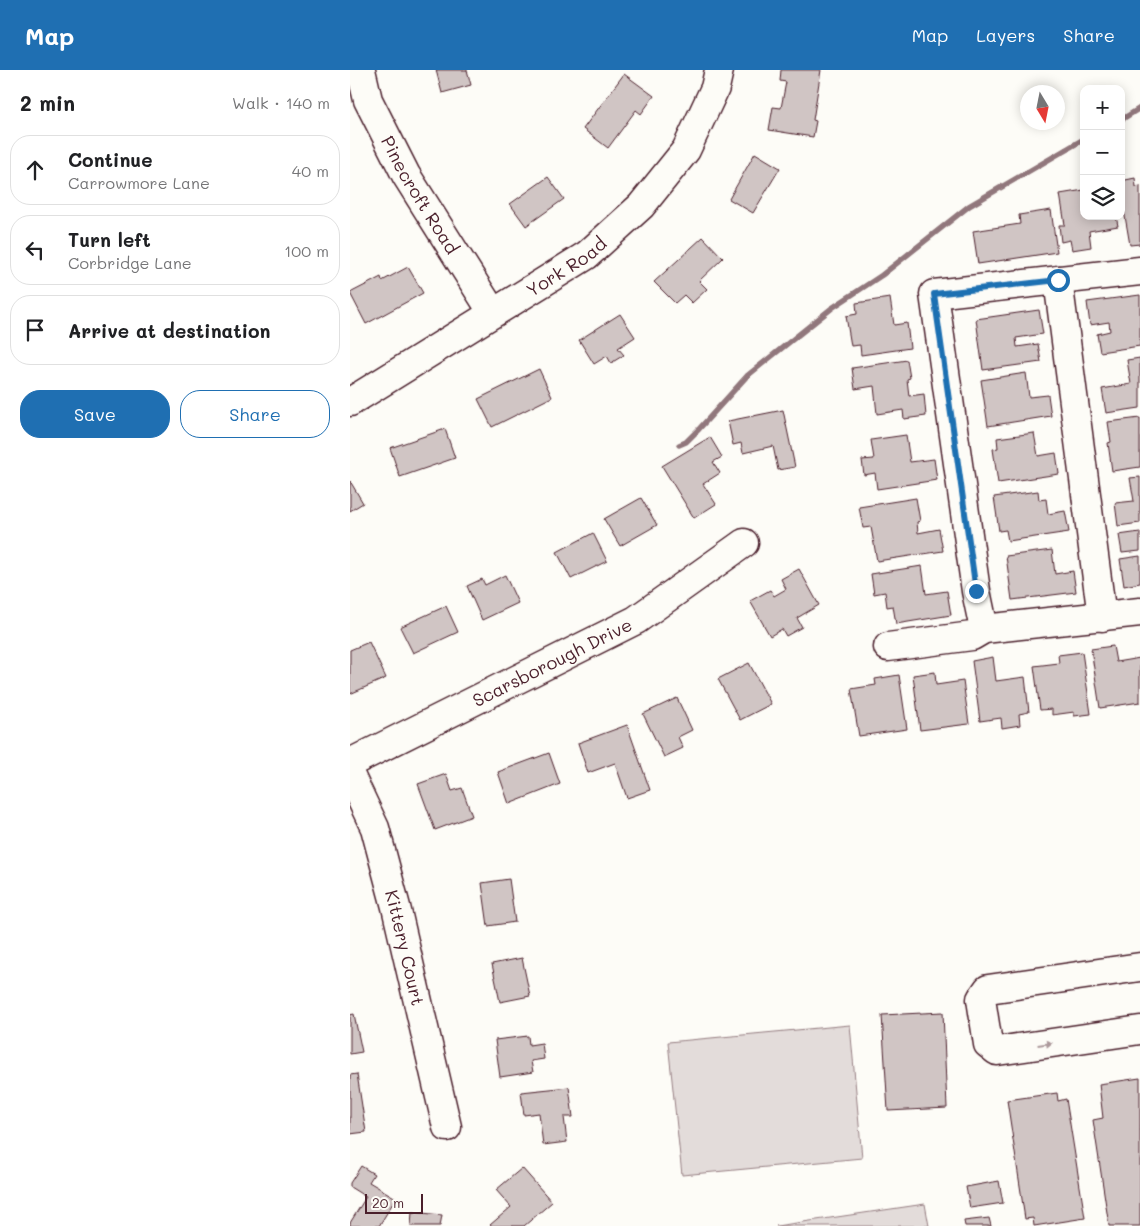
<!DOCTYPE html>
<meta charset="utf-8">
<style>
:root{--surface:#fff;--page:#f6f6f6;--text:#202124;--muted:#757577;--line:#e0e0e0;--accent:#1f6fb2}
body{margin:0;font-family:Mali,sans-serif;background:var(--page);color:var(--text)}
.controls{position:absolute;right:15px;top:15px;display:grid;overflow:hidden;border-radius:10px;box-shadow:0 2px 12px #0003}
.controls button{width:45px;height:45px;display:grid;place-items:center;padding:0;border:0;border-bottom:1px solid var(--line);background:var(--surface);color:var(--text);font:25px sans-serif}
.compass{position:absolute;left:670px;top:15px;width:45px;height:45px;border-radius:50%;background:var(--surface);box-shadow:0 2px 12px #0003;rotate:170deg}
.scale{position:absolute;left:15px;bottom:12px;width:58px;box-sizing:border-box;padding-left:5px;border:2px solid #4a1f2b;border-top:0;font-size:14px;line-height:18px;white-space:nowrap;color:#4a1f2b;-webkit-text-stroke:4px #fdfcf7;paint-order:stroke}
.stop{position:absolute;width:15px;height:15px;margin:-11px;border:4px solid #1f6fb2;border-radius:50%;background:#fff}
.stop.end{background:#1f6fb2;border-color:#fff;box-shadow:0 1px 5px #0008}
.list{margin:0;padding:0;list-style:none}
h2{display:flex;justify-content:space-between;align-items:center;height:65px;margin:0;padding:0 20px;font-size:21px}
h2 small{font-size:16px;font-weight:400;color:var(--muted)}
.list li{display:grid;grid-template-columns:32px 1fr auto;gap:15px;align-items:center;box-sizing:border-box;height:70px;margin:0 10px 10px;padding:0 10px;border:1px solid var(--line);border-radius:20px}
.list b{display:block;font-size:19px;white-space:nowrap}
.list p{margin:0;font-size:16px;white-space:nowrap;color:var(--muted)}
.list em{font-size:16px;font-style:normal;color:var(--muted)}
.actions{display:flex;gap:10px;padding:15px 20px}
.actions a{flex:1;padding:11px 0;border:1px solid var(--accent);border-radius:20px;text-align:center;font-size:18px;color:var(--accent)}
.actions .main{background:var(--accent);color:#fff}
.icon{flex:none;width:28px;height:28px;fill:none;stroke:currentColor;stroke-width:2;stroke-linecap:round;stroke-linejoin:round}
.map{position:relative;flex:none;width:790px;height:1156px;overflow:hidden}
header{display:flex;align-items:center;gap:30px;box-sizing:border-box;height:70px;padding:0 25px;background:var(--accent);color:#fff}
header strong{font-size:24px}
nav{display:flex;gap:28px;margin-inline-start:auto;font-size:18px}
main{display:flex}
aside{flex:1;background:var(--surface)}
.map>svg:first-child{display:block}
.green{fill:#e3dcda;stroke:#967e82}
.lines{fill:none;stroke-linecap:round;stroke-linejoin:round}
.stream{stroke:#91777b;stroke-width:5.5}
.building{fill:#d0c5c4;stroke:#4a1f2b}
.minor-casing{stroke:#4a1f2b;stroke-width:31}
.minor{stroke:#fdfcf7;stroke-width:28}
.oneway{fill:#ac999b}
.route{stroke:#1f6fb2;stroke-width:6}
.labels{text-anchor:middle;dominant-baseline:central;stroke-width:5;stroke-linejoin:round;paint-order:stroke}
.street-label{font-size:18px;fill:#4a1f2b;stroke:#fdfcf7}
</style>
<header>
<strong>Map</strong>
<nav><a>Map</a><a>Layers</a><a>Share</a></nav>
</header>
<main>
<aside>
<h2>2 min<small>Walk · 140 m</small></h2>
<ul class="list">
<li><svg class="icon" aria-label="ahead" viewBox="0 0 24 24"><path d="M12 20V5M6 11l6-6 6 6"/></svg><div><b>Continue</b><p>Carrowmore Lane</p></div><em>40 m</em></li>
<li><svg class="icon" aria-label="left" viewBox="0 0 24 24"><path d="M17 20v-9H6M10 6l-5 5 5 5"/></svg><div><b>Turn left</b><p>Corbridge Lane</p></div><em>100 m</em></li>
<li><svg class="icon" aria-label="arrive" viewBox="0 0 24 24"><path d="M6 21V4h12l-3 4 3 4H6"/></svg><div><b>Arrive at destination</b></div></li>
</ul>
<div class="actions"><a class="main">Save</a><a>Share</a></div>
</aside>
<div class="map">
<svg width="790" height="1156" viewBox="0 0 790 1156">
<rect width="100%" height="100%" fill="#fdfcf7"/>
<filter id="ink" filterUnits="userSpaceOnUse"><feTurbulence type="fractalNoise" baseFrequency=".02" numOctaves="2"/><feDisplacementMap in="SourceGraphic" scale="10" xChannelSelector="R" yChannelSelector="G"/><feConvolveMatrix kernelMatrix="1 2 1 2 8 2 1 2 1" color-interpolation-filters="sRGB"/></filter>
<g filter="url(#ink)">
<g class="green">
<polygon points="500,955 512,1088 332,1105 318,972"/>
<polygon points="575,1134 579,1156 426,1156"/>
</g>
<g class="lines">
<g class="stream">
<polyline points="771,50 790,38"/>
<polyline points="329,375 336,372 349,359 397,306 482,238 532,205 619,136 734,69"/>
</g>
</g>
<g class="building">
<polygon points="86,0 117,0 121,15 92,23"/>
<polygon points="431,0 471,0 463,50 466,51 463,67 419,60 423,37 431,38 436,12 430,11"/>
<polygon points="274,4 304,26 291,44 286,40 258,78 233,59"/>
<polygon points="405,83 430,98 403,143 379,129"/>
<polygon points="198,107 214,129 176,156 160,134"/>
<polygon points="785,108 786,117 790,116 790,174 780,175 771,123 771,111"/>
<polygon points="734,120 734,146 766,146 768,156 739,161 741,177 722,180 720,170 711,172 709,155 715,155 710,124"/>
<polygon points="701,140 707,182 628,194 623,161 670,154 669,145"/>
<polygon points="353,167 373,188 349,211 357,219 342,233 334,225 325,233 304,212"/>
<polygon points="58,197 73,223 16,254 0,223 31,207 32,211"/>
<polygon points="790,225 790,276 750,282 747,264 760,261 759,252 740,255 737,232"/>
<polygon points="540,228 544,255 557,253 560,278 511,285 510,275 501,276 496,246 507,244 506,233"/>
<polygon points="689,240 693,264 666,268 667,277 688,274 691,292 633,300 626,249"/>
<polygon points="270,244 285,267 268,278 274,285 261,293 257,286 244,294 229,270"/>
<polygon points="790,288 790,338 756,343 752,319 781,314 777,290"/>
<polygon points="557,290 560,308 557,309 559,326 574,324 576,346 554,349 553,340 527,344 524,316 505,319 502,298"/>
<polygon points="189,299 202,327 142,357 128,329"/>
<polygon points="676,303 679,327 698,325 701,346 638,356 631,310"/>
<polygon points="433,340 445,397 428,400 423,376 393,383 391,373 383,375 378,351"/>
<polygon points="790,348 790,397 762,401 758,373 761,372 758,352"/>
<polygon points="95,359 105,388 50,407 40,378"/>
<polygon points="684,363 688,386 706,383 709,404 648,413 643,379 648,378 647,368"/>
<polygon points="556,365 560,392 584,389 587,410 527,419 525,403 514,405 512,390 524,389 521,370"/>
<polygon points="360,367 372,387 363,392 370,403 353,414 366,434 344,448 312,396"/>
<polygon points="790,407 790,453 768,456 765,433 784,431 780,408"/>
<polygon points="0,411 13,433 0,441"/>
<polygon points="688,421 689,430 696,429 698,444 715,441 719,462 658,471 656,460 649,461 644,427"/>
<polygon points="291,428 307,455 270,476 254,449"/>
<polygon points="566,428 570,451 567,452 568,463 589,459 593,481 527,491 521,457 513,458 509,437"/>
<polygon points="790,462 790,481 772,483 769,465"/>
<polygon points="243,463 257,491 221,509 207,482"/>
<polygon points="702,480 705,504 723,501 726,522 662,530 656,486"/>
<polygon points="790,486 790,513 774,516 770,489"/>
<polygon points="572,496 576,524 597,521 601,545 546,554 543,536 537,537 535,522 524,524 521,504"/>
<polygon points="449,499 469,535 447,548 452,557 436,566 432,559 420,566 400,531 420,520 424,526 436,519 431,509"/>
<polygon points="155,505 168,533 132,550 117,516 132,509 135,515"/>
<polygon points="96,536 108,562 63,583 50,557"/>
<polygon points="19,572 36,608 0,624 0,580"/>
<polygon points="763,576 766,592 790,588 790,632 750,638 741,579"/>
<polygon points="732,582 741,644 724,646 724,642 702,645 702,639 690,640 684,596 709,593 708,585"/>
<polygon points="643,587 646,611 675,607 679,642 669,644 670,655 652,658 651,648 630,651 622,591"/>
<polygon points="399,593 421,634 390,650 368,609"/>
<polygon points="585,602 586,615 613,611 619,654 570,660 563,605"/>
<polygon points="549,605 557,659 509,666 501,619 526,615 525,609"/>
<polygon points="327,628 342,660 328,667 333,678 314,687 293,644"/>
<polygon points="277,655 300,720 277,728 265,693 238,703 228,673"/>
<polygon points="199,683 210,714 159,734 148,702"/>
<polygon points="96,704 102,721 112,718 122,746 85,760 68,714"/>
<polygon points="159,809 165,852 138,856 132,813"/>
<polygon points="172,888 180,926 150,932 142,894"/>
<polygon points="593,942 597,1038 538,1041 532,945"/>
<polygon points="4,944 12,982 0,984 0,945"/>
<polygon points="178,966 179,975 192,973 194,989 181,991 183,1002 150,1007 145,970"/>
<polygon points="7,1004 16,1062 0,1064 0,1005"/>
<polygon points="790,1008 790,1156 759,1156 743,1050 753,1048 749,1014"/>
<polygon points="219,1017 223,1047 214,1047 217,1072 193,1075 189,1043 174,1045 171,1022"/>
<polygon points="707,1023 708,1031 716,1029 735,1148 684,1156 683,1148 675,1149 657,1030"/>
<polygon points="11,1096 24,1104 19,1112 46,1128 29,1156 0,1156 0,1153 16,1127 0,1117 0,1113"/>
<polygon points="172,1098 202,1132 174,1156 141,1156 140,1155 161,1137 146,1120"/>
<polygon points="649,1111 653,1133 620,1138 616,1117"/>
<polygon points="62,1142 92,1145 90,1156 61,1156"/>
<polygon points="639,1148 641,1156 615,1156 614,1151"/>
</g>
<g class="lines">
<g class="minor-casing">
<g id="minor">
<path id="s1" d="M11 0 18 30 56 105 143 243"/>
<polyline points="708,210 752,547"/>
<path id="s2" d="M0 332 237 185 291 136 336 80 365 18 369 0"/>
<polyline points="634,559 626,521 584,224 790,201"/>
<polyline points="538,577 622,566 634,559 790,542"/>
<path id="s3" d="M0 693 286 550 394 473"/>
<path id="s4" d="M0 705 25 758 46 837 97 1057"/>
<polyline points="790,897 638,919 631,929 638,974 647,981 790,960"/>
</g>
</g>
<use href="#minor" class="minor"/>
</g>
<defs><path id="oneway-solid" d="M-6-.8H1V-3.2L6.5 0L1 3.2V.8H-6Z" transform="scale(1.25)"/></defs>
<use class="oneway" href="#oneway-solid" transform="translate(695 974) rotate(-8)"/>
</g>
<g class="lines" filter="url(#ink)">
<polyline class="route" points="626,521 584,224 708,210"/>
</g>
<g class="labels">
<g class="street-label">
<text stroke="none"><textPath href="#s1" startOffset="139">Pinecroft Road</textPath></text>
<text stroke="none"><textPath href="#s2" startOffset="255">York Road</textPath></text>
<text stroke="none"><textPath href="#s3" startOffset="226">Scarsborough Drive</textPath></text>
<text stroke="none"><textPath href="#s4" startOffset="182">Kittery Court</textPath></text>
</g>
</g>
</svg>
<div class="controls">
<button>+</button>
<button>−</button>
<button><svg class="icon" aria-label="layers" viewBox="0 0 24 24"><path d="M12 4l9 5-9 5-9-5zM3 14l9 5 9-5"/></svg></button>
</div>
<svg class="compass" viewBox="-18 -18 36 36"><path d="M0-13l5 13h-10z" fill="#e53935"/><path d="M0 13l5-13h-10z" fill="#757577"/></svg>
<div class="scale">20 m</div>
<div class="stop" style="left:708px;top:210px"></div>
<div class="stop end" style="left:626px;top:521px"></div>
</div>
</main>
